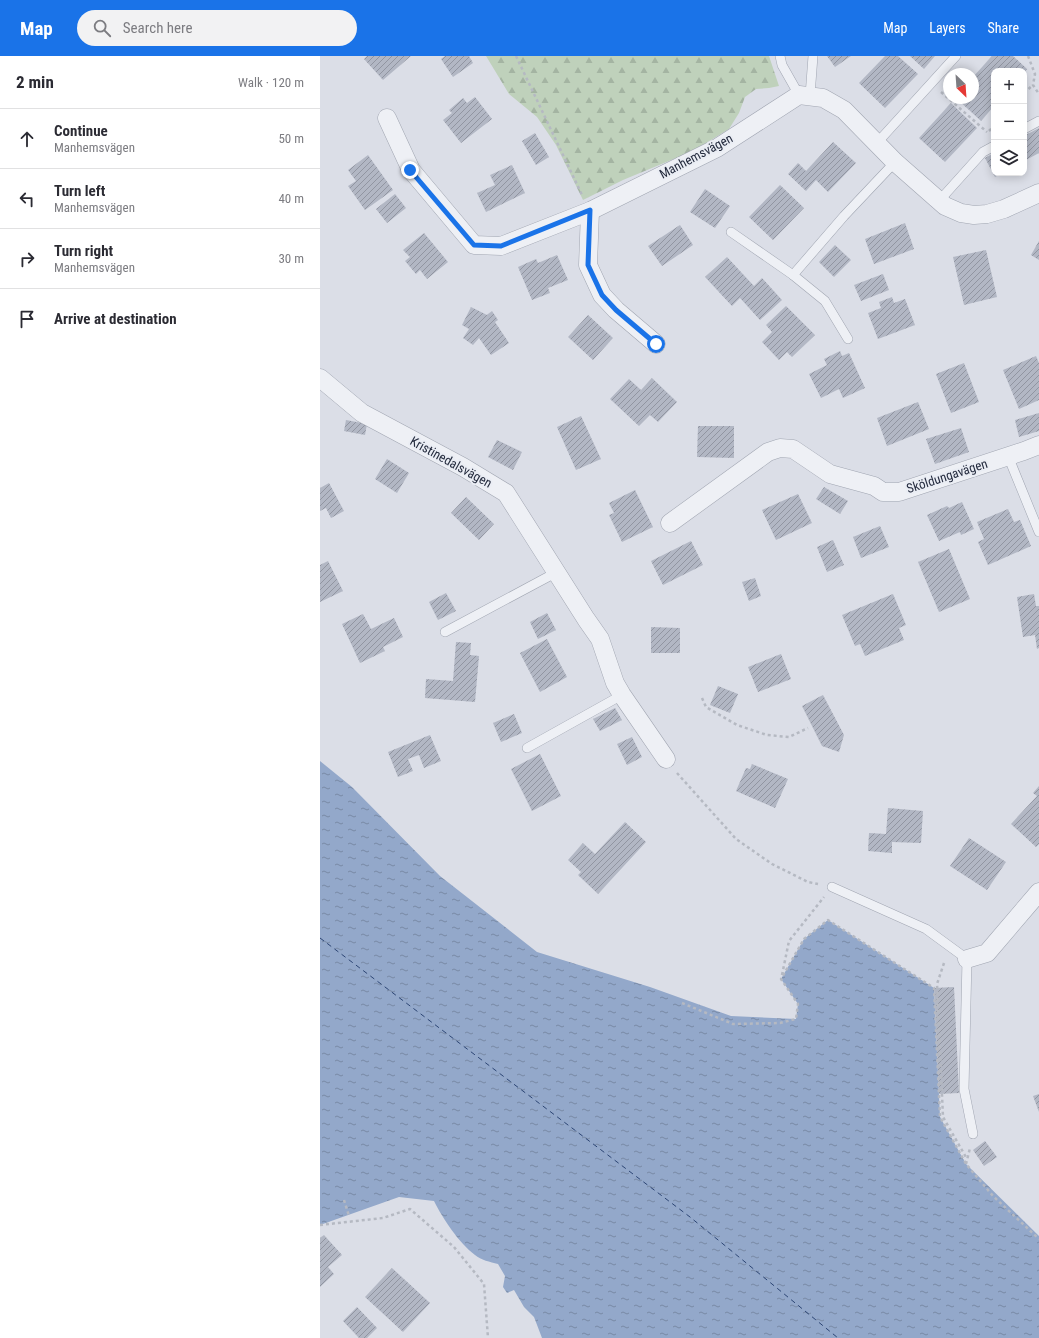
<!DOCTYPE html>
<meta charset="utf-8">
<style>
:root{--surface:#fff;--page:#f2f2f3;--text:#2b2b33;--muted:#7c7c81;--line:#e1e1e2;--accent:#1a73e8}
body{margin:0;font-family:"Roboto Condensed",sans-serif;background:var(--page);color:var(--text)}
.controls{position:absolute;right:12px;top:12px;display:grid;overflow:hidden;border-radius:8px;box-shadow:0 2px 10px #0003}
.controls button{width:36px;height:36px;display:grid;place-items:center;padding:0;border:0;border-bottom:1px solid var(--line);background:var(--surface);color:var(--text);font:20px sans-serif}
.compass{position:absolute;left:623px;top:12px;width:36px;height:36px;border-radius:50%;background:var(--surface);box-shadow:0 2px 10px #0003;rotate:155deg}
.stop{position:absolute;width:12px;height:12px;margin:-9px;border:3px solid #1a73e8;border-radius:50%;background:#fff}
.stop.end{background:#1a73e8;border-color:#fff;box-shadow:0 1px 4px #0008}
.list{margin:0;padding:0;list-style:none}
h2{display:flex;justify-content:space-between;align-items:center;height:52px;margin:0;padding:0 16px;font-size:17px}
h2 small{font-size:13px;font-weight:400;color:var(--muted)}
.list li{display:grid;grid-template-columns:26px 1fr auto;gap:12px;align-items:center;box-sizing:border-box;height:60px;padding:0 16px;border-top:1px solid var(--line)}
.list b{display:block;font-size:15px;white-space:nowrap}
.list p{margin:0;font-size:13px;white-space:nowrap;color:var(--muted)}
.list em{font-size:13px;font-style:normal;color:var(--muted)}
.icon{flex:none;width:22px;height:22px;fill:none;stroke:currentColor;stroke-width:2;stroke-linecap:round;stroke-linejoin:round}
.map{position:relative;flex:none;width:719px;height:1282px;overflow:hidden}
header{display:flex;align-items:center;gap:24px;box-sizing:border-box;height:56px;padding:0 20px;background:var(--accent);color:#fff}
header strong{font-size:19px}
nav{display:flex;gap:22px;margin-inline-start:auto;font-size:14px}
.search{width:280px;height:36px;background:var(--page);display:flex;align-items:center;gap:10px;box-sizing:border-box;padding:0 14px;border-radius:22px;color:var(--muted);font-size:15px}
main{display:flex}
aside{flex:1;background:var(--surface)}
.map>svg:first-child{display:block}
.forest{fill:url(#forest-firs)}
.water{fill:url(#water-ripples)}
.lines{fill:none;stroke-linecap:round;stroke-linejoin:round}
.ferry{stroke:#2c4574;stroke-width:1;stroke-dasharray:5 4;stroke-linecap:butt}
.building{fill:url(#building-hatch)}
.lane-casing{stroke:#a0a5b1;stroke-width:10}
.street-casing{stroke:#a0a5b1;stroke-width:19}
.path{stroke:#b5b9c2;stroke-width:2.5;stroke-dasharray:3 3;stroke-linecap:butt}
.lane{stroke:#eef0f5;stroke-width:9}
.street{stroke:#eef0f5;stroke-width:18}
.route{stroke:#1a73e8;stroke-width:5}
.labels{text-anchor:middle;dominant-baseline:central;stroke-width:4;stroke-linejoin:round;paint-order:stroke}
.street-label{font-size:13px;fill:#242b3e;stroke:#eaedf4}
</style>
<header>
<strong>Map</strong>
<div class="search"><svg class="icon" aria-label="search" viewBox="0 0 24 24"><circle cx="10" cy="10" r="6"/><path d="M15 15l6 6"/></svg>Search here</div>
<nav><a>Map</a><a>Layers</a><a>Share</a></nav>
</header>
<main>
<aside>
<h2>2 min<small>Walk · 120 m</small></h2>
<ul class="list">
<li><svg class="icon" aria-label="ahead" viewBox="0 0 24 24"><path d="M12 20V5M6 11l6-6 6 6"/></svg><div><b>Continue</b><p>Manhemsvägen</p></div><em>50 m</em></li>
<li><svg class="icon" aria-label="left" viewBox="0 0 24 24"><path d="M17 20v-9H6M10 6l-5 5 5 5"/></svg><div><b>Turn left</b><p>Manhemsvägen</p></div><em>40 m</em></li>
<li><svg class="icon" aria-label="right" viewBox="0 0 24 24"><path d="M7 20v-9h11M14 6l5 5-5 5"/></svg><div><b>Turn right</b><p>Manhemsvägen</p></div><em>30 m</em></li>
<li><svg class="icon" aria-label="arrive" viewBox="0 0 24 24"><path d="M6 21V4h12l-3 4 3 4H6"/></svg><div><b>Arrive at destination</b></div></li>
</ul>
</aside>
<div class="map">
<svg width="719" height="1282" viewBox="0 0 719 1282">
<defs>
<pattern id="forest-firs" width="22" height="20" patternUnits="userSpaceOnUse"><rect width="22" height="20" fill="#bfd1bb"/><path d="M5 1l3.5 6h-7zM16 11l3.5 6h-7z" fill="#a4b4a2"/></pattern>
<pattern id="water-ripples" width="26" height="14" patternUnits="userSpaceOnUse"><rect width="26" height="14" fill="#93a8ca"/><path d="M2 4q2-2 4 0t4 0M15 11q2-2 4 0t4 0" fill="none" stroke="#7889a5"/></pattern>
<pattern id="building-hatch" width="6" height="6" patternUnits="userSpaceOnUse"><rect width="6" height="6" fill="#b2b7c4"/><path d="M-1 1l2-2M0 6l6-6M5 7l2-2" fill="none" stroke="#9195a1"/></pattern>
</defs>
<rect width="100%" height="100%" fill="#dbdee7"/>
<polygon class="forest" points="166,0 449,0 459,30 449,32 436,33 425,41 419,57 409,73 373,95 303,124 263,144 236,89 217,61 189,38"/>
<path class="water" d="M0 705 32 731 120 820 217 896 330 931 411 960 476 963 478 948 461 923 484 883 508 864 614 932 620 1061 646 1108 719 1180V1282H222L214 1261 204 1251 194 1234 187 1237 183 1231 185 1220 178 1208C170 1206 161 1204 155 1199 139 1187 123 1163 114 1145L79 1141 0 1169Z"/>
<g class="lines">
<polyline class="ferry" points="0,882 370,1161 518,1282"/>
</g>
<g class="building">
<polygon points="47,0 91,0 63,24 44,3"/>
<polygon points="125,0 149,0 153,7 133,21 121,3"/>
<polygon points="507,0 531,0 515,11"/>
<polygon points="565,0 578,0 598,18 565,52 539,27"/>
<polygon points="590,0 615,0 604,13"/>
<polygon points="672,0 693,0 707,13 704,17 704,15 674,15 674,50 661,65 636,42 653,42 653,21"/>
<polygon points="155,41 172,63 141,87 123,64 132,57 129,54 143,42 147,47"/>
<polygon points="631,47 657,72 625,106 599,82"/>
<polygon points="719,72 719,97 704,105 704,80"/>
<polygon points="215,77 229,101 216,109 202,85"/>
<polygon points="513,86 536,107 508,136 496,124 486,135 468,118 478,107 486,115"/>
<polygon points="674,97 674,117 683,117 675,121 665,102"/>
<polygon points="48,99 73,134 45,154 28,130 36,125 28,114"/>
<polygon points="192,109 205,137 166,156 157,137 175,129 170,119"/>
<polygon points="460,129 484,152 453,184 429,161"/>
<polygon points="385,133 410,150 395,172 370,156"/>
<polygon points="75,138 86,152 67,167 56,153"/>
<polygon points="585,167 594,193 554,208 545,183"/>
<polygon points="360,169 373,189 342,210 328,190"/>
<polygon points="104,177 128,206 107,223 100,214 96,218 85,205 90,201 83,194"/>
<polygon points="719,185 719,204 711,199"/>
<polygon points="515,189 531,204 514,221 499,206"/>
<polygon points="666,194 677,241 644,249 633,201"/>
<polygon points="237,199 248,224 228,232 230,237 212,244 198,211 216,203 218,207"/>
<polygon points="407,201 434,230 442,222 462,244 440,264 420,242 412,250 385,221"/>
<polygon points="563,218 569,234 541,245 534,229"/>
<polygon points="572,241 574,247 585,243 595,269 558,283 548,257 561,252 559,246"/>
<polygon points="466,250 495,279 472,301 467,296 459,304 442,286 452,276 446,269"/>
<polygon points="151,251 167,259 172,255 178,264 175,266 189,287 171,299 159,282 153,289 143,282 149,273 142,269"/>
<polygon points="268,259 293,282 273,304 248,281"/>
<polygon points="520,295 522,300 529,297 545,332 523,342 519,333 501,342 489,318 507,309 504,303"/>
<polygon points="716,300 719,307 719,344 699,353 683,314"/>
<polygon points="644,307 659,346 631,357 616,318"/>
<polygon points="332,322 357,346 338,366 330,359 319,370 290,343 309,323 321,334"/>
<polygon points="598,346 609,373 567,390 557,362"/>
<polygon points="719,357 719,375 699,381 695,364"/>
<polygon points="261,360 281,403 256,414 237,371"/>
<polygon points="26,364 47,368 45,379 24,375"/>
<polygon points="378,370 414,370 414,402 377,401"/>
<polygon points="641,372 649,396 615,408 606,383"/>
<polygon points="177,384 202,396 193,414 168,401"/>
<polygon points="67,403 89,417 77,437 55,423"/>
<polygon points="9,427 24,455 11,462 6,452 0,455 0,432"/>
<polygon points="504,431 528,445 520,458 496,443"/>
<polygon points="315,434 333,471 302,486 289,459 294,457 289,447"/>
<polygon points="478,438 492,467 456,484 442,454"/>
<polygon points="146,441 174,468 159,484 131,457"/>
<polygon points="642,446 654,473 641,479 640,476 619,485 607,459 627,450 629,452"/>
<polygon points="688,453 694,466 700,464 711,490 668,509 658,486 664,483 657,466"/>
<polygon points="560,470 569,491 541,502 533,481"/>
<polygon points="513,484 524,509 507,516 497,491"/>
<polygon points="371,485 383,509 343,529 331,505"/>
<polygon points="629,493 650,543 619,556 598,506"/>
<polygon points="8,505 23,535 0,546 0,509"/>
<polygon points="435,522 441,540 429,545 422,526"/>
<polygon points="126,537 136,555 118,564 109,546"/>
<polygon points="573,538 586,569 579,572 584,584 545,600 540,588 535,590 522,559"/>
<polygon points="714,538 716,550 719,550 719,592 717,593 715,579 703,581 697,541"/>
<polygon points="227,557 236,574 218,583 210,566"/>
<polygon points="43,558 51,573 74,562 83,581 63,591 65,595 40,607 22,568"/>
<polygon points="331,571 360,572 360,597 331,597"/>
<polygon points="227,583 247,621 220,636 200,597"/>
<polygon points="136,586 151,587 150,599 159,600 155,646 105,642 106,623 133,625"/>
<polygon points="461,598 471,623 438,636 428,611"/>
<polygon points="398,630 418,638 410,657 390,649"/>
<polygon points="503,639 524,679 519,696 502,690 482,650"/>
<polygon points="295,652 302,664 280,675 273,663"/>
<polygon points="194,658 202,677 181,686 173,667"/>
<polygon points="110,679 121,705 104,712 99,699 88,703 93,715 78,721 68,696"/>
<polygon points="312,681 322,701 307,709 297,688"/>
<polygon points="220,698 241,740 212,755 191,713"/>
<polygon points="432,708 468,723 455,752 416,735 426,712 430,713"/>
<polygon points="719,730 719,788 716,791 691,768 717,740 713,737"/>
<polygon points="568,752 603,755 601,787 572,786 572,797 548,795 549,777 566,778"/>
<polygon points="305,766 326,786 278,838 258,819 261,816 248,804 263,787 275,798"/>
<polygon points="649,782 686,806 667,834 630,810"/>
<polygon points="634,931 639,1037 619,1038 614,932"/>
<polygon points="719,1038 719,1056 713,1040"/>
<polygon points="665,1085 677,1101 664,1110 653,1094"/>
<polygon points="4,1179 22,1199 8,1211 14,1218 0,1231 0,1182"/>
<polygon points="72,1212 110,1247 83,1276 45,1241"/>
<polygon points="37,1251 57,1272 47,1282 39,1282 23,1265"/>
</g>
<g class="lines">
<g class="lane-casing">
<g id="lane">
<polyline points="460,0 462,9 479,39"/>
<polyline points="490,40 493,0"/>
<polyline points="704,73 719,65"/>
<polyline points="556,88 636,0"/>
<polyline points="619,145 663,96 674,90"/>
<polyline points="411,176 473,219 505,245 528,283"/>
<polyline points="473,219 524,160 575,106"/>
<polyline points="688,400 719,476"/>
<polyline points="125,576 237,516"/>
<polyline points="207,692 302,639"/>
<polyline points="512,831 606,873 647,903 644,1033 653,1078"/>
</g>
</g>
<g class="street-casing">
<g id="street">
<polyline points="67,62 91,114 154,189 181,190 270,155 397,92 479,39 503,42 524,54 575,106 625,150 641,157 654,159 667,158 684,153 719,137"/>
<polyline points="270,155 268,209 282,239 296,254 336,288"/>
<polyline points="0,322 42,357 143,411 186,437 266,563 280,583 295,627 302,639 346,703"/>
<polyline points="350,467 448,396 460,392 473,393 510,418 554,430 563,436 579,436 704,395 719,389"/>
<polyline points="647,903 667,897 719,836"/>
</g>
</g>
<g class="path">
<polyline points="196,0 262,139"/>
<polyline points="708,0 715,18 713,29 719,38"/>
<polyline points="621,36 667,76"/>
<polyline points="704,37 713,29"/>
<polyline points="669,75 674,70"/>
<polyline points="382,642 386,651 417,669 447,679 469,681 488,672"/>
<polyline points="357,717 416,783 452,808 488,826 498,828"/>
<polyline points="624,907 617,928 623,1061 647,1103"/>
<polyline points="462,919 469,885 504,841"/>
<polyline points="362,947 413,968 460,967 476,963 478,948 461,923 484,883 508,864 614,932 620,1061 646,1108 673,1140 719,1183"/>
<polyline points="646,1108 650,1092"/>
<polyline points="24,1144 29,1160"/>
<polyline points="0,1169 63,1162 90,1153 134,1191 164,1228 168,1282"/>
</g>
<use href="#lane" class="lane"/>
<use href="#street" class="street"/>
</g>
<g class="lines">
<polyline class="route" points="90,114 154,189 181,190 270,154 268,209 282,239 296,254 336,288"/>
</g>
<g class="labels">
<g class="street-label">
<text transform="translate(376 100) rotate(-28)">Manhemsvägen</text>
<text transform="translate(131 406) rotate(29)">Kristinedalsvägen</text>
<text transform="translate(627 420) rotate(-18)">Sköldungavägen</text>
</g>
</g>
</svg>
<div class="controls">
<button>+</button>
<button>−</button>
<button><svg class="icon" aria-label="layers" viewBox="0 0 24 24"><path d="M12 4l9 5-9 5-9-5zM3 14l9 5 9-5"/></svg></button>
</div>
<svg class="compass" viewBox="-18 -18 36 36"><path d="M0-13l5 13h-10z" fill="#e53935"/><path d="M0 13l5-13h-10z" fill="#7c7c81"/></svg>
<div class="stop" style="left:336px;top:288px"></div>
<div class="stop end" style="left:90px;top:114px"></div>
</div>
</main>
